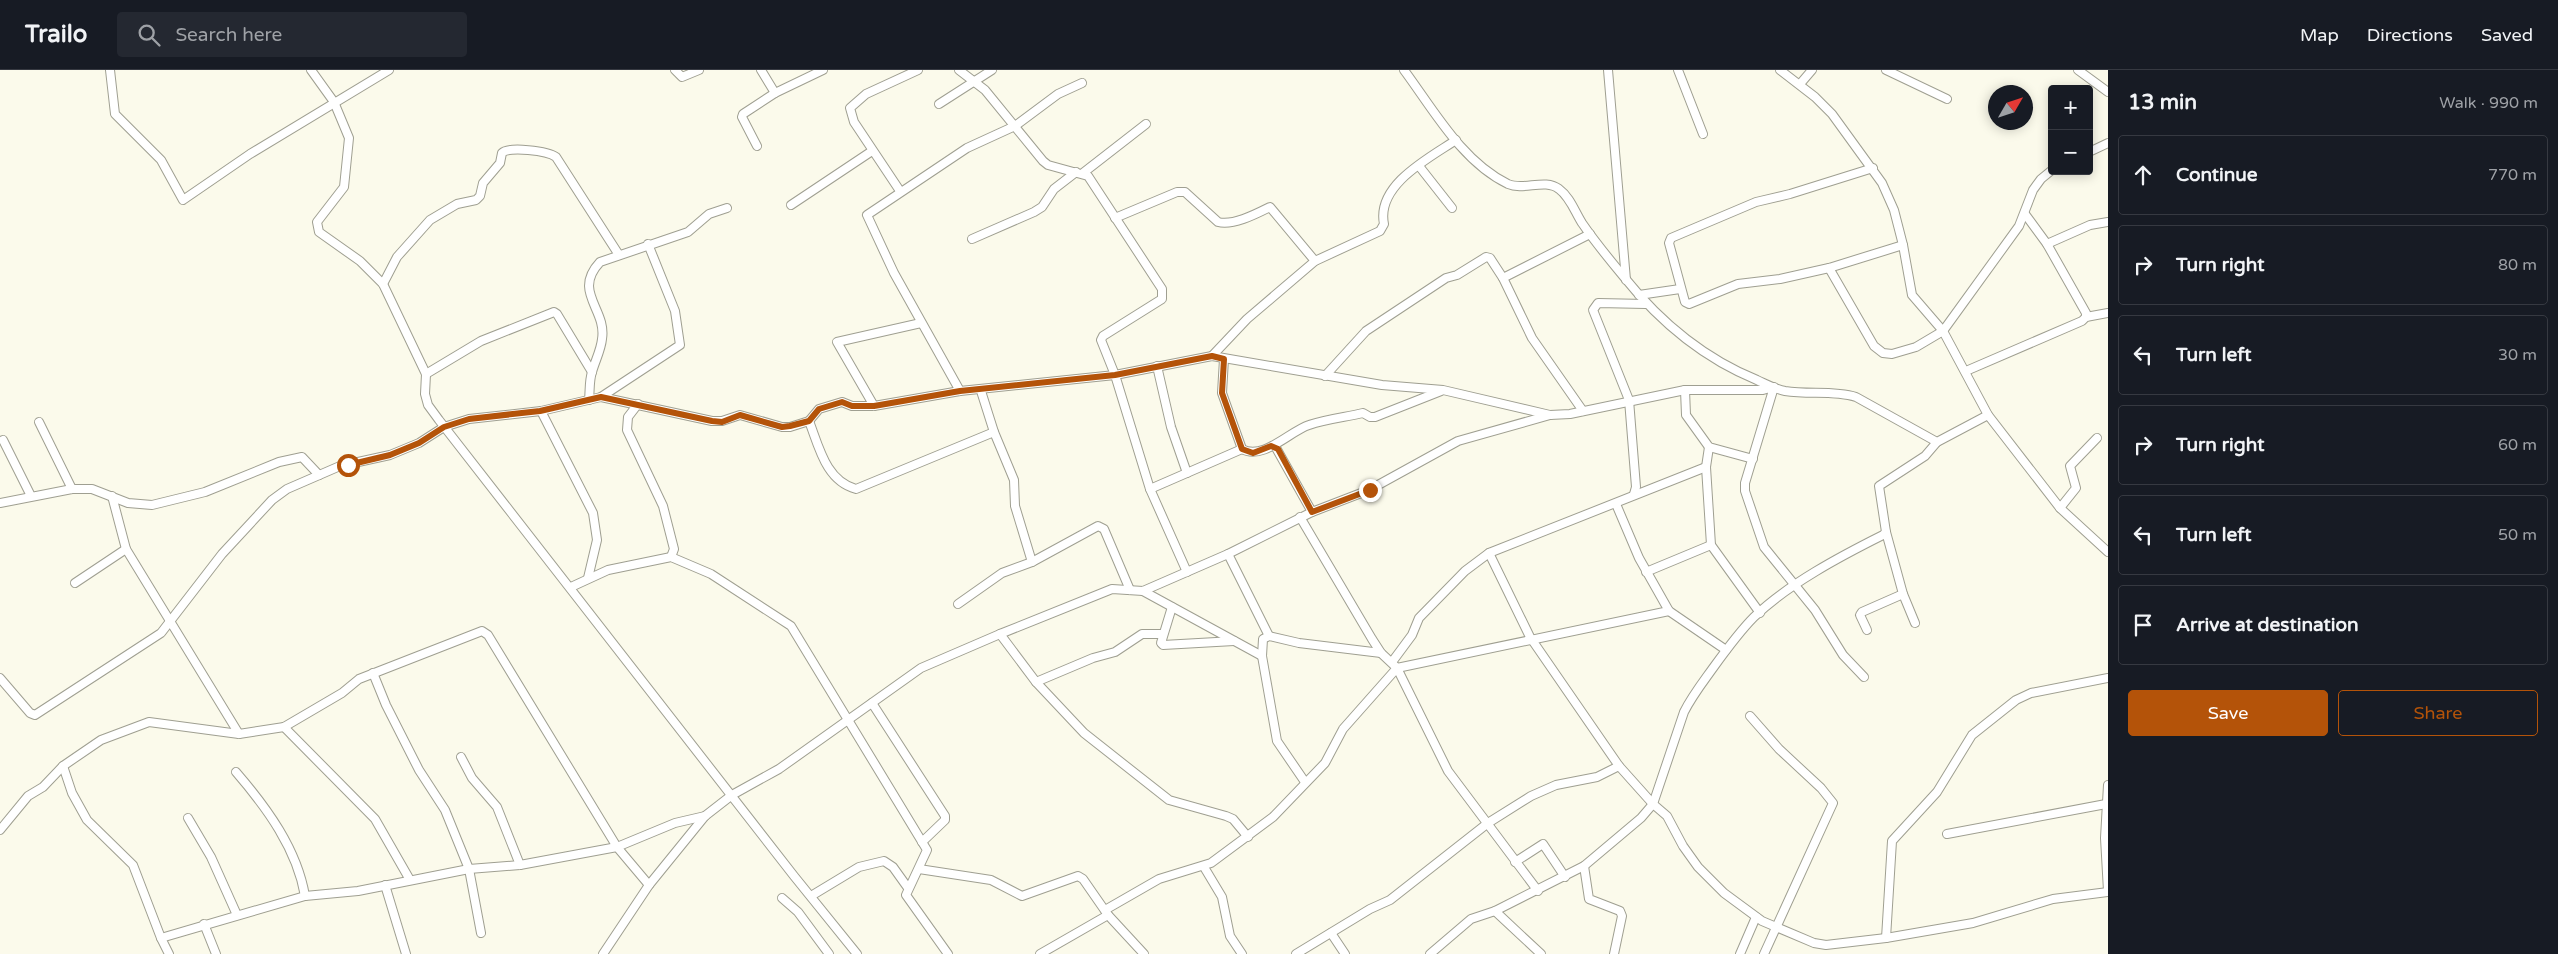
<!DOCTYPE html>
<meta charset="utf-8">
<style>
:root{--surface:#171b24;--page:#242831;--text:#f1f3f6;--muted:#9ea1a6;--line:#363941;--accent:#b45309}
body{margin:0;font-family:"Varela Round",sans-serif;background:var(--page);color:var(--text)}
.controls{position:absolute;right:15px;top:15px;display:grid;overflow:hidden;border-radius:5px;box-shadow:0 2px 12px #0003}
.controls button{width:45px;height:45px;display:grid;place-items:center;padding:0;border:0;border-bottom:1px solid var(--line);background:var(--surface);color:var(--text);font:25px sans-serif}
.compass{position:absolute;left:1988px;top:15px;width:45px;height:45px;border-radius:50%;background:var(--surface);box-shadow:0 2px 12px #0003;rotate:51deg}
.stop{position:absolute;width:15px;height:15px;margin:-11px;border:4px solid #b45309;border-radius:50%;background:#fff}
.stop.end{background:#b45309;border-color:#fff;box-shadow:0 1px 5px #0008}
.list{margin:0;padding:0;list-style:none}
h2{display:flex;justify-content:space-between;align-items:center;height:65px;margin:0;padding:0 20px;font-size:21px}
h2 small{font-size:16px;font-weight:400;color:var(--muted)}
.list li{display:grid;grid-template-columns:32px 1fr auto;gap:15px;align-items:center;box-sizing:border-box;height:80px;margin:0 10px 10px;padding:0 10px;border:1px solid var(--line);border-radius:5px}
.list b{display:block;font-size:19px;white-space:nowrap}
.list em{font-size:16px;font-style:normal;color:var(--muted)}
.actions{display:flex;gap:10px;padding:15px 20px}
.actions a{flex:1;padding:11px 0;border:1px solid var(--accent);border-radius:5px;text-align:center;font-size:18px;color:var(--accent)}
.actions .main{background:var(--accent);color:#fff}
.icon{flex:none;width:28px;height:28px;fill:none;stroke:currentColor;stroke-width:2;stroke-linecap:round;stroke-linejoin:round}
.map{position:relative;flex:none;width:2108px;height:884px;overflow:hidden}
header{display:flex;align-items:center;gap:30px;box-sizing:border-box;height:70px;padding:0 25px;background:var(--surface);border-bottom:1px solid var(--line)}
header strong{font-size:24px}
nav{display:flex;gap:28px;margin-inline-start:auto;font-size:18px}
.search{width:350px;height:45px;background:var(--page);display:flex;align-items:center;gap:12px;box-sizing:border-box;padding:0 18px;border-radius:5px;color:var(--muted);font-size:19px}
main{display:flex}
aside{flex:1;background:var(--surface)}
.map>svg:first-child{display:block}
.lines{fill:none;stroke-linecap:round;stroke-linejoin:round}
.street-casing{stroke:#9f9f91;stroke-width:10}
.street{stroke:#fff;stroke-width:8}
.route{stroke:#b45309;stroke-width:6}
</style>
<header>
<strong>Trailo</strong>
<div class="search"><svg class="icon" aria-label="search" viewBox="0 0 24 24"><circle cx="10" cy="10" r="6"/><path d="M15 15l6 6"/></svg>Search here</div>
<nav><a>Map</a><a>Directions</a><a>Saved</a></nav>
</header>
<main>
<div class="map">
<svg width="2108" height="884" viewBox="0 0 2108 884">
<rect width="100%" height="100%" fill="#fbfaeb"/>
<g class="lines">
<g class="street-casing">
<g id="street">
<polyline points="110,0 115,44 161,90 183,130 250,84 389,0"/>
<polyline points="311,0 334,32 349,68 344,117 317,152 319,162 360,191 383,214 426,304 425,324 428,335 439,350 794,806 857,884"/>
<polyline points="675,0 682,7 699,0"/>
<polyline points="761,0 775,23"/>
<polyline points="959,0 985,20 1043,91 1048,95 1088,106 1162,219 1162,229 1103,266 1101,270 1115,305 1150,419 1187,502"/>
<path d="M1404 0C1433 39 1462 92 1508 114 1524 121 1545 108 1559 119 1570 127 1575 142 1582 153 1595 172 1609 189 1624 207 1660 252 1703 288 1757 310 1766 314 1775 319 1785 321 1809 325 1833 320 1856 327L1937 372 1988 345"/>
<polyline points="1608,0 1626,210"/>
<polyline points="1678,0 1703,64"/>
<polyline points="1780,0 1815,27 1832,44 1882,113 1894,140 1903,175 1912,225 1943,261 1988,345 2060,438 2108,482"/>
<polyline points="1886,0 1947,29"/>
<polyline points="2078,0 2108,22"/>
<polyline points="1800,14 1812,0"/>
<polyline points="939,34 992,0"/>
<polyline points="757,76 742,47 743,44 775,23 823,0"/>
<polyline points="2089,82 2108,73"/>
<polyline points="1419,96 1452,138"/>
<polyline points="1873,98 1790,124 1756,132 1671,168 1669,173 1685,232 1689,234 1738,214 1780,209 1829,198 1903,175"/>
<polyline points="1083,103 1146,54"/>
<polyline points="900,121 854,52 850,38 866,24 918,0"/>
<polyline points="791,135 872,81"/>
<polyline points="2025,144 2047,174 2086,243 2086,247"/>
<path d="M1115 148 1177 122H1185L1218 152C1233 156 1256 144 1270 137L1315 191"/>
<polyline points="972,169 1034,142 1042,137 1054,119 1076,102"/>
<polyline points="2047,174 2090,155 2108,152"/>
<polyline points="1829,198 1874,276 1883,283 1892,284 1916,277 1943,261 2019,156 2033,120 2041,109 2052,100"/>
<polyline points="1503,208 1590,164"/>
<path d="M383 214 397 187 430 150 457 134 476 130 480 126 483 113 500 93 502 83C508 76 548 81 556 87L619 185"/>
<polyline points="1639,225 1680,219"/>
<path d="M1212 286 1247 249 1315 191 1380 161 1384 154C1376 115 1429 88 1456 70"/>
<path d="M1224 289 1222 323 1242 379C1263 391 1290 361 1309 355 1326 349 1346 347 1363 343L1370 347H1375L1441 321"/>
<polyline points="1157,296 1171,357 1187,403"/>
<polyline points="1966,301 2082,251 2086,247 2108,243"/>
<polyline points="426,304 481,271 554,242 557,244 592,302"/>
<polyline points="1325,306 1366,261 1446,208 1457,205 1486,187 1490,188 1503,208 1532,268 1583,341"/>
<polyline points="1685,320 1686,345 1709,377 1753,389"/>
<polyline points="960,321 894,203 867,145 967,78 1015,56 1058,24 1082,13"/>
<polyline points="981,321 994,362 1014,410 1015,436 1032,492"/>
<polyline points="601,327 680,275 675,241 648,174"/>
<path d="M589 330C590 321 589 311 592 302 595 291 601 280 602 269 607 239 572 222 600 192L688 162 709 144 727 138"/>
<polyline points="638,334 628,347 627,360 663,436 674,479 671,487"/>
<polyline points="874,336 837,272 921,253"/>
<polyline points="541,341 593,443 597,470 588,508"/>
<path d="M809 351C819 377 826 411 856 419L994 362"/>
<polyline points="39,352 72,419"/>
<polyline points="3,370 31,426"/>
<polyline points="1275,376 1312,442"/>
<polyline points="1709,377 1706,397 1711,475 1760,543"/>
<polyline points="1150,419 1242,379"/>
<polyline points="1634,424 1636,417 1629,330 1593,240 1598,233 1646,234"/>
<polyline points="112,426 126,479 239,664"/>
<polyline points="0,433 72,419 92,419 128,433 152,435 205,422 279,392 302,387 319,405"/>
<polyline points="1616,434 1639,488 1669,541 1726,580"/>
<polyline points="2060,438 2076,418 2070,396 2097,368"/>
<polyline points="1300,447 1372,569 1381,583 1397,598 1448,701 1538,821"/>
<polyline points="1886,462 1903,524 1915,553"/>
<polyline points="1489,483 1530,567 1619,696 1653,734 1667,746 1683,776 1698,797 1724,823 1762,851 1814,873 1826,875 1886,868 1973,853 2053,829 2108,822"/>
<polyline points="1228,484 1269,566"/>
<polyline points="1646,502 1711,475"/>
<polyline points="75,513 126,479"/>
<polyline points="571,517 608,500 671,487 711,504 791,556 927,780 906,825 948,884"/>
<polyline points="1143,521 1262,586"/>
<polyline points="958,534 1002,503 1032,492 1098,456 1104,459 1130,520"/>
<polyline points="1172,537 1161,573 1163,575 1234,571"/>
<polyline points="1867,560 1860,545 1862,542 1903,524"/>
<polyline points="1000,564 1036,612 1084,663 1169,730 1226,746 1233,749 1248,767"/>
<polyline points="1392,592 1412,565 1419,548 1465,501 1489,483 1706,397"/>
<polyline points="373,603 386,635 419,700 445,740 469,799 481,863"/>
<polyline points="0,608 30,643 35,645 161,563 222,484 272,430 287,419 340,396 390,385 419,373 444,357 469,349 541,341 601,327 712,351 722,351 740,345 782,357 790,357 809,351 819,339 842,332 852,336 874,336 960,321 1115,305 1212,286 1382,315 1443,320 1550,345"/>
<polyline points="1036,612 1093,588 1115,582 1142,564 1162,564"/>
<polyline points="872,633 945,746 945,750 922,772"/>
<polyline points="1750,646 1779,679 1821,718 1833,733 1764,884"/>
<polyline points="284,657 375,749 410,810"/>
<polyline points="461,687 472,708 497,737 520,795"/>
<polyline points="63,696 72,723 87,750 133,795 161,868 169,884"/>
<path d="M236 702C267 738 297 779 305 826"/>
<polyline points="1305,712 1277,671 1262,586 1263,569 1269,566 1299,573 1381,583"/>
<polyline points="2108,715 2105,768 2108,821"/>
<polyline points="188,748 211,787 237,845"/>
<polyline points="0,760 28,726 43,717 63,696 101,670 149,652 239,664 284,657 342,623 359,609 482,561 488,565 617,777 649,815"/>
<polyline points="1947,764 2106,734"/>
<polyline points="1515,792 1543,774 1565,807"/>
<path d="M1584 796 1641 748 1653 734 1684 642C1692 626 1703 612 1713 598 1726 580 1739 562 1754 547 1788 514 1841 486 1883 465L1886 462 1879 416 1925 386 1937 372"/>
<polyline points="1204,797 1222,827 1230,866 1242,884"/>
<polyline points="919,799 991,810 1022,826 1078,806 1083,809 1108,845 1144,884"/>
<polyline points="385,815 406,884"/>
<polyline points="811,826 859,797 884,791 893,797 908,818"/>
<polyline points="782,828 798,842 829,884"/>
<polyline points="1105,840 1159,809 1211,793 1273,747 1325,693 1343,659 1397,598 1669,541"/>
<polyline points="1495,841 1541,884"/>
<polyline points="204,854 216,884"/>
<polyline points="1331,863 1345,884"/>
<polyline points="161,868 305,826 358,821 469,799 520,795 617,777 675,753 705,746"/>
<polyline points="1886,868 1892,771 1937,722 1972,665 2016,630 2031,623 2108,608"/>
<polyline points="603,884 649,815 705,746 732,725 779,699 921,598 1000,564 1112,519 1143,521 1228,484 1312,442 1369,420 1458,371 1550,345 1570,344 1685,320 1763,320 1774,317 1745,413 1745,421 1764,477 1815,540 1843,585 1864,607"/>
<polyline points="1040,884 1108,845"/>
<polyline points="1296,884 1370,839 1390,830 1488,753 1531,726 1556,715 1597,707 1619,696"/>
<polyline points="1430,884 1471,849 1495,841 1584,796 1589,829 1620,841 1622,846 1614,884"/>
<polyline points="1740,884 1756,847"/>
</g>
</g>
<use href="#street" class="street"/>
</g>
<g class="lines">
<polyline class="route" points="348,395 390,385 419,373 444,357 469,349 540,341 601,327 712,351 722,352 740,345 782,357 790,356 809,351 819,339 842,332 852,336 874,336 960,321 1115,305 1212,286 1224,289 1222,323 1242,379 1253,383 1271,376 1278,379 1312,442 1370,420"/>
</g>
</svg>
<div class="controls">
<button>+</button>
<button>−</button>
</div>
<svg class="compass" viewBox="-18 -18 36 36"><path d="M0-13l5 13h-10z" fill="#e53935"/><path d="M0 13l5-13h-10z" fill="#9ea1a6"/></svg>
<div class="stop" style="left:348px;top:395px"></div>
<div class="stop end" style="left:1370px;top:420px"></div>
</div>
<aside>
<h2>13 min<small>Walk · 990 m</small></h2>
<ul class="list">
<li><svg class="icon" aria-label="ahead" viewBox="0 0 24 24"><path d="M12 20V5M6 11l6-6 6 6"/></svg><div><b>Continue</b></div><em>770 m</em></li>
<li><svg class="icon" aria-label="right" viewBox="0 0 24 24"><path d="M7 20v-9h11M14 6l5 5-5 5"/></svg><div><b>Turn right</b></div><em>80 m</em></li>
<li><svg class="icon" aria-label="left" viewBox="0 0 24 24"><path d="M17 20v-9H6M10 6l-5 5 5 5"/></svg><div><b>Turn left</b></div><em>30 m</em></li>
<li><svg class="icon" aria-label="right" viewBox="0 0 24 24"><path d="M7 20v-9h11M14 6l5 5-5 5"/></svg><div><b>Turn right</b></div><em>60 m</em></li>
<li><svg class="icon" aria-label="left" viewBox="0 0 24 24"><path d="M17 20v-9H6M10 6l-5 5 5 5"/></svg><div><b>Turn left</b></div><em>50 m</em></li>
<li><svg class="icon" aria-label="arrive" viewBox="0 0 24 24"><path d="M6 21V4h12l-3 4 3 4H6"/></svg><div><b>Arrive at destination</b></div></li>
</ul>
<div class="actions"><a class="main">Save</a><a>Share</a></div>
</aside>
</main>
